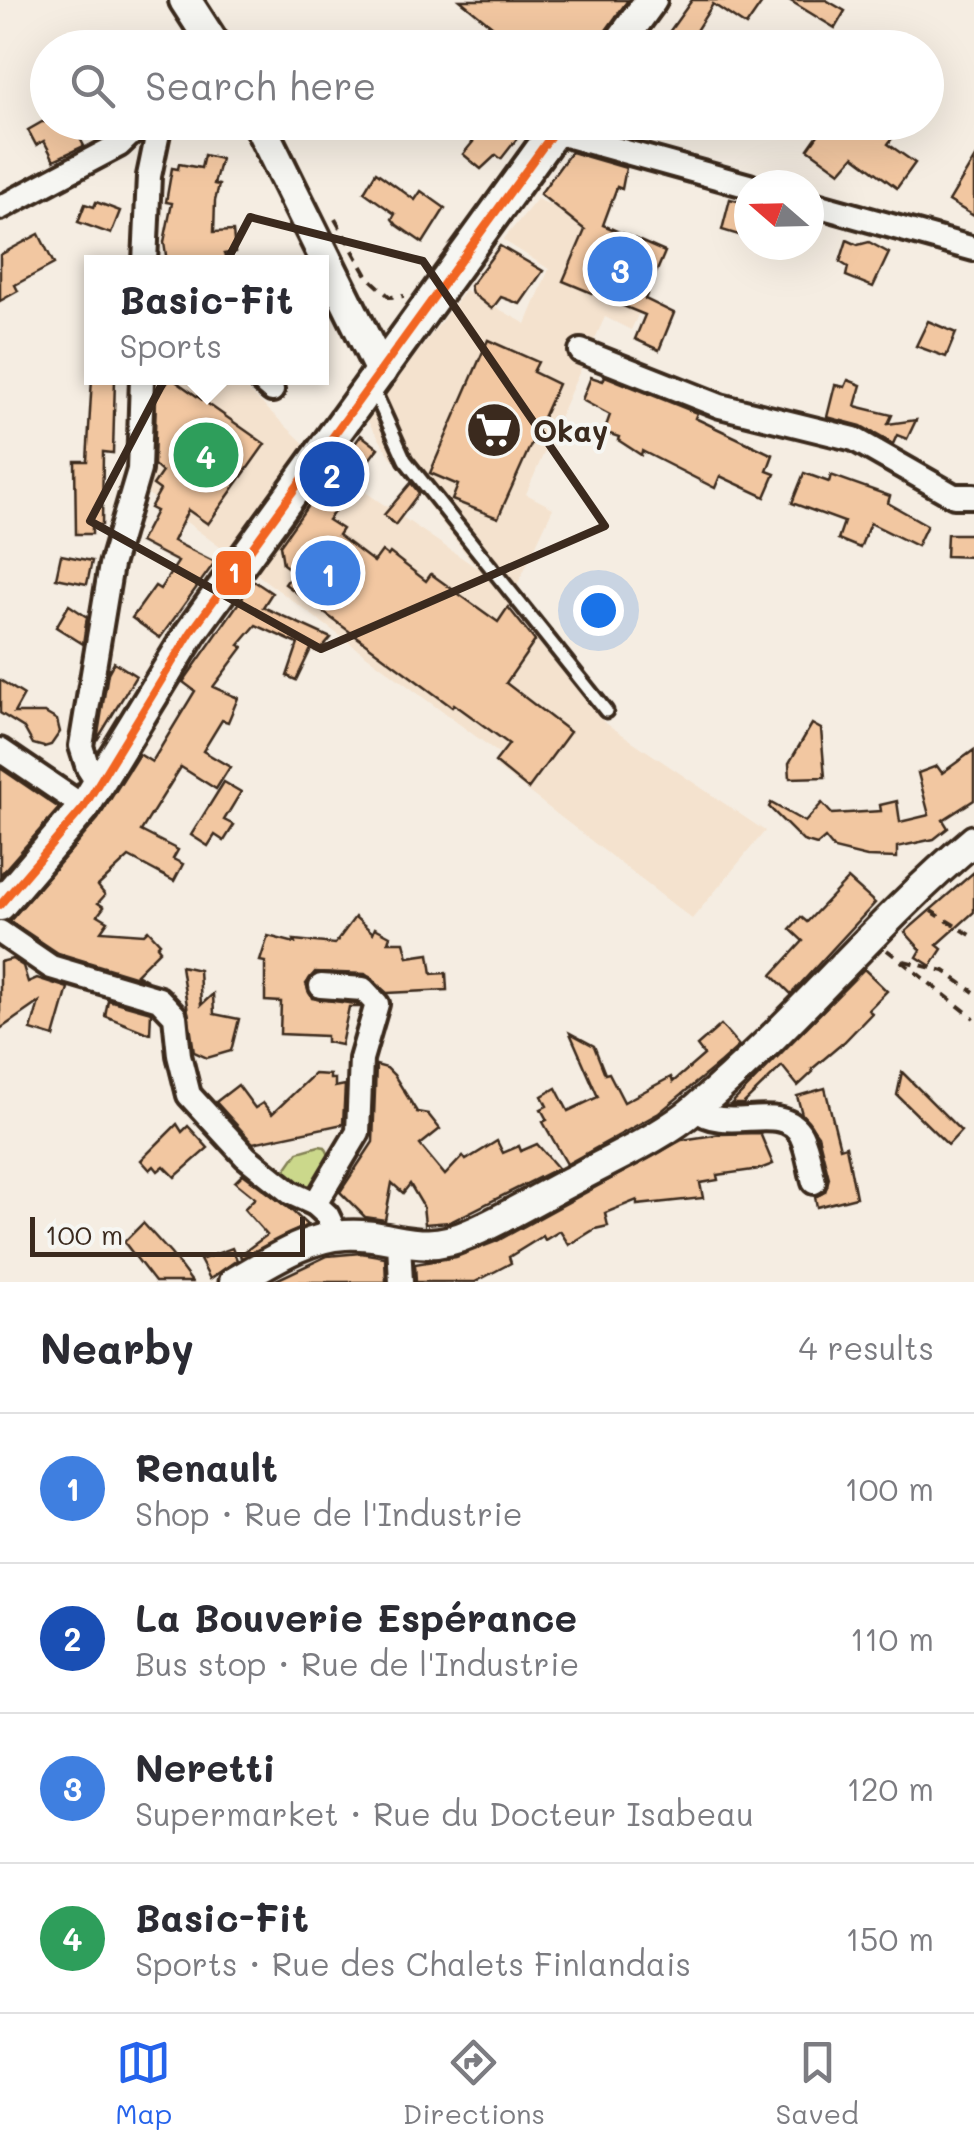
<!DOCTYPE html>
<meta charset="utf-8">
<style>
:root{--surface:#fff;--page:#f2f2f3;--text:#2b2b33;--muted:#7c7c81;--line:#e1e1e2;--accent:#2563eb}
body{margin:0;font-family:Mali,sans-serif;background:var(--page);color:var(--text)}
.compass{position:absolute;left:734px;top:170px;width:90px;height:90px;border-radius:50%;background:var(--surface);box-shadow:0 10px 40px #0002;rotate:290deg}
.scale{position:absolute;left:30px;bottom:25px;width:275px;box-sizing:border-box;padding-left:10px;border:5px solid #3b2a1e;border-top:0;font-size:28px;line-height:35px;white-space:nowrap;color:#3b2a1e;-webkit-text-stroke:8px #f6f6f2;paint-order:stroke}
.you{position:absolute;left:598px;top:610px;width:35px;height:35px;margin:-25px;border:8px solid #fff;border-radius:50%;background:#1a73e8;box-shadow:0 0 0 15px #1a73e833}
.badge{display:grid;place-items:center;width:65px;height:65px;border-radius:50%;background:var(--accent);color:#fff;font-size:32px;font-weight:700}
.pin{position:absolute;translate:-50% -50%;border:5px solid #fff;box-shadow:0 2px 10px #0006}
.popup{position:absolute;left:84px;top:255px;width:245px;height:130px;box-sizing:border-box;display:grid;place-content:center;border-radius:0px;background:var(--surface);filter:drop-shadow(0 2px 8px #0005);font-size:32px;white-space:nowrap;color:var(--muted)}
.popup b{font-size:38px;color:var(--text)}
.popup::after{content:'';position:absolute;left:50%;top:100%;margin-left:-20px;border:20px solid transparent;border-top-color:var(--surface)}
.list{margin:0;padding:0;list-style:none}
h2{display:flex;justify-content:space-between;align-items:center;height:130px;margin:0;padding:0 40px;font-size:42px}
h2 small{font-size:32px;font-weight:400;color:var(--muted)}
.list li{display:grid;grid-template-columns:65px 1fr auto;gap:30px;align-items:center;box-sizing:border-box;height:150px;padding:0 40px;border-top:2px solid var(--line)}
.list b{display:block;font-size:38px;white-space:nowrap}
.list p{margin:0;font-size:32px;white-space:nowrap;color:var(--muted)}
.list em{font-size:32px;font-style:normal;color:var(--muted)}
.icon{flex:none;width:55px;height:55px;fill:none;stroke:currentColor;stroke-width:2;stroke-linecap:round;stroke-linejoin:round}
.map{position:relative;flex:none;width:974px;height:1282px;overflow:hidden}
.search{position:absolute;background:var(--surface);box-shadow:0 10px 40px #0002;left:30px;right:30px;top:30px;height:110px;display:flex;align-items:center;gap:25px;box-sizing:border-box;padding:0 35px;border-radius:55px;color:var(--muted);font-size:38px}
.sheet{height:730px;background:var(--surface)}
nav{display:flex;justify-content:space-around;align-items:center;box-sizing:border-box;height:140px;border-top:2px solid var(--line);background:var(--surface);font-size:28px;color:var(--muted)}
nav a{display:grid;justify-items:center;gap:5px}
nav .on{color:var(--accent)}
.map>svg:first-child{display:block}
.built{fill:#f4e2ce}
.green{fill:#cbd88b;stroke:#838154;stroke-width:2.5}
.building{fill:#f2c7a1;stroke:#3b2a1e;stroke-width:2.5}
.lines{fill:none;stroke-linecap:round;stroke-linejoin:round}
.service-casing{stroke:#3b2a1e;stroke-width:19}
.minor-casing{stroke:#3b2a1e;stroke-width:30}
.tertiary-casing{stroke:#3b2a1e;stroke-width:35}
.secondary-casing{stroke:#3b2a1e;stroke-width:38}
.path{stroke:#3b2a1e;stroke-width:4;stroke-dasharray:10 8;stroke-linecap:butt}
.service{stroke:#f6f6f2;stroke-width:11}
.minor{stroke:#f6f6f2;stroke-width:22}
.tertiary{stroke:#f6f6f2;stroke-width:28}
.secondary{stroke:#f6f6f2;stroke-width:30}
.bus-1-casing{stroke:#f6f6f2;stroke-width:15}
.bus-1{stroke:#f26522;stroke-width:8}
.marked{fill:none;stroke:#3b2a1e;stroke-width:8;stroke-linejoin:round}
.labels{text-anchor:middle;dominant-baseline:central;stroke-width:8;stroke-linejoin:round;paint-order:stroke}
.poi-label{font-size:30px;font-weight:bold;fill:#3b2a1e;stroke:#f6f6f2;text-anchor:start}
.line-badge{stroke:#f6f6f2;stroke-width:4}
.badge-label{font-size:28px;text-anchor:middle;font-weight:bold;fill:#fff}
</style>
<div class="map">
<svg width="974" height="1282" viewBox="0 0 974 1282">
<rect width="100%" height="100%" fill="#f5ede2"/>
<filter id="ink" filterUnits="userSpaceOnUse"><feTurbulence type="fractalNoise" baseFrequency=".01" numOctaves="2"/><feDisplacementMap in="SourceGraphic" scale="20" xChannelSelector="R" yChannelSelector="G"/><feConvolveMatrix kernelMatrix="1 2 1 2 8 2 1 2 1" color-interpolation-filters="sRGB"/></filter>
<g filter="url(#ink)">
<polygon class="built" points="537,199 666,255 631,330 605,317 574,384 526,494 553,508 508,605 604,722 765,831 692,919 495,766 501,755 143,490 149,378 235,378 330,468 477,568 391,457 367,420 465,290 526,324 549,269 503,240"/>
<polygon class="green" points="319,1146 325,1147 331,1159 314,1185 300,1187 284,1172 298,1152"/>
<g class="building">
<polygon points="460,0 628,0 601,37 597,48 519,48"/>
<polygon points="692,0 764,0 746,26 713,4 685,48 670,48 662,42"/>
<polygon points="789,0 826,0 845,11 835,28"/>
<polygon points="42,122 63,122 68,131 74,127 84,146 54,160 44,141 36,145 28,130"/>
<polygon points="449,122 530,122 501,159 496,155 481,169 463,154 473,142"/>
<polygon points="827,122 904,122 888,144 915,163 897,188 854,156 840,172 808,149"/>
<polygon points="571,152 626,168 622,189 617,187 603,225 665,252 645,299 674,313 659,350 635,339 645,315 563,281 585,230 540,194"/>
<polygon points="204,155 221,159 214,184 219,185 215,201 214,232 233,231 235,252 224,254 228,262 167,262 164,242 172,203 166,202 172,168 178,169 179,164 201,168"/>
<polygon points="974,159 974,216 949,201"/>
<polygon points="376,172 415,200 421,191 445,208 423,243 397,225 392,219 395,214 364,192"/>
<polygon points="730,199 749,204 749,238 722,230"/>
<polygon points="96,202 120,211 111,234 78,222 85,204 94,207"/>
<polygon points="39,234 54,264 15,285 18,291 0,301 0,255"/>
<polygon points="847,240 858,245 869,242 889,253 873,287 846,276 848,267 840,262"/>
<polygon points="500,246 543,271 520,304 501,297 492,309 472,293 470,286"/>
<polygon points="928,321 956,333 946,357 916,346"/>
<polygon points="488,340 538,362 533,372 558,384 498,518 452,500 458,485 430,473"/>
<polygon points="605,376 697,413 695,418 773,455 767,471 775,474 765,497 720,476 715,488 642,451 641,455 618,440 619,437 604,432 610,415 582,400 591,377 603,381"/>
<polygon points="92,378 115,378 113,453 103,452 102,525 92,525 92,534 76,534 75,461 87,461"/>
<polygon points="171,378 265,444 208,524 188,510 173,541 215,562 160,638 132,618 155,586 160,589 178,562 140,542 156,511 150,508 160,490 153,485 162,472 154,465 156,397"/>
<polygon points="848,380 861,385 855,406 892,415 888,424 916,420 907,439 897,435 893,444 861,426 827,417 835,385 845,387"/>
<polygon points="361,435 378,448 357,476 341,463"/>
<polygon points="804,473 829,482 831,475 890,496 888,503 927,525 917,546 870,523 860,548 838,539 844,522 792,503"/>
<polygon points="411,483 419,493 395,525 384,515"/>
<polygon points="314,497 334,512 328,520 342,529 338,535 374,562 382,551 388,556 390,553 426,581 431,574 498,622 508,607 535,641 506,683 570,732 528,789 495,762 509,744 454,704 452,707 285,584 294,572 283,564 280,545"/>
<polygon points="947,534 974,534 974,557 946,556"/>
<polygon points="61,555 92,561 87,584 56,578"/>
<polygon points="254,581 272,593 263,607 331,638 319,652 311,649 296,680 287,676 298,644 256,625 239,645 243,647 213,687 238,698 228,722 222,720 203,751 230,767 216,789 181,767 141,831 178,850 173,859 183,864 174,881 129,857 98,886 105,895 98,903 104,907 98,915 108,921 101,931 144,934 148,930 160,943 157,946 160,950 136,974 147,980 58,953 10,921 98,819 139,754 152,762 195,691 183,682"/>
<polygon points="69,605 87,617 83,644 56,627"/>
<polygon points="114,662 136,676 97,740 108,673"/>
<polygon points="0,680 24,695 14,713 45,713 57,720 60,732 51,745 44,747 33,744 24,728 0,713"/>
<polygon points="812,724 821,729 825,777 790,778 789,763"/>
<polygon points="974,750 974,800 943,820 948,828 934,839 897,847 897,858 867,857 834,849 825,838 817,845 803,841 769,807 771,803 805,822 822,803 832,814 881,811 880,805 897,801 900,822 929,815 918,773 937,766 942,773"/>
<polygon points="0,768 59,808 0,875"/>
<polygon points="224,782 241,792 224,820 234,825 224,841 215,835 208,846 191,835"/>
<polygon points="974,872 974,912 937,945 942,949 931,966 917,957 921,950 905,932"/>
<polygon points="848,879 875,903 791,994 772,975 803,941 790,929 801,917 807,922"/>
<polygon points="355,917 373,933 375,928 390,936 388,942 404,942 408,957 429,954 432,974 446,973 447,990 387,993 365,974 315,972 306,984 312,998 356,1004 360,1007 349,1007 341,1045 326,1042 326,1036 280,1034 281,1002 265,1001 265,962 260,961 268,936 295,943 294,940 335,944"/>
<polygon points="12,959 23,966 28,982 37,978 68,988 54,1037 31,1030 39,1002 0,1029 0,962"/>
<polygon points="181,966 199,970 201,1005 213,994 214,1014 239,1019 231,1051 207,1058 194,1052"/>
<polygon points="864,969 887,991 868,1010 872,1013 844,1042 812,1069 813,1072 798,1086 782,1066 743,1104 731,1104"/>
<polygon points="108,1000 151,1012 150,1034 105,1016"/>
<polygon points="721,1025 739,1046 720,1063 659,1113 567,1164 543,1122 547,1120 541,1109 547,1106 542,1096 556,1088 568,1111 598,1097 570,1033 594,1046 605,1074 609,1073 624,1102 671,1077 673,1082 704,1055 697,1046"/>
<polygon points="376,1065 387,1068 394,1075 417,1112 428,1114 440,1129 420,1145 445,1175 463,1156 466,1160 497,1141 503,1153 519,1146 521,1151 537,1144 558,1168 450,1222 425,1224 423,1206 410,1184 403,1193 392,1183 385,1220 365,1217 340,1192 373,1142"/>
<polygon points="902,1072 961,1131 948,1145 897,1095"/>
<polygon points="314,1074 330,1075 330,1079 335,1079 335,1087 345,1085 343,1124 253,1143 216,1102 238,1085 255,1108 263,1103 272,1114"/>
<polygon points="825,1088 840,1148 846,1146 856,1197 817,1207 815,1197 825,1192 829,1178 818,1135 802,1114 797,1096"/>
<polygon points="177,1124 182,1132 188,1126 208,1148 175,1177 164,1166 158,1171 154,1166 150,1170 141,1160"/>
<polygon points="760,1133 773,1164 760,1169 717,1175 718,1180 700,1183 703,1198 637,1205 637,1200 605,1213 608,1226 595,1229 569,1245 560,1231 545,1240 543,1236 509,1257 511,1263 475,1282 416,1282 415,1264 456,1257 497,1241 682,1140 721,1134"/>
<polygon points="243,1174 291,1210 307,1225 241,1258 240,1255 267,1235 244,1209 255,1198 235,1182"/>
<polygon points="143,1223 171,1254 192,1282 155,1282 124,1242"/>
<polygon points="232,1248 237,1260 210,1279 200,1260"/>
<polygon points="361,1253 385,1257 386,1282 272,1282 327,1256"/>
</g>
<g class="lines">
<g class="service-casing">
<polyline id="service" points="372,387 405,460 606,711"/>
</g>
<g class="minor-casing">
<g id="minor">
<polyline points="554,132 749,186"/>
<polyline points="809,203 974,249"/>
<polyline points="0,208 119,145 143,122"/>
<polyline points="145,262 149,176 159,128 152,122"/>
<polyline points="581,351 720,406 854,439 954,496 974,496"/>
<polyline points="258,378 272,390"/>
<polyline points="0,750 84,807"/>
<polyline points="99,785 88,768 81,746 111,565 139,470 142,378"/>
<polyline points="0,932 51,967 159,999 175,1016 179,1055 189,1095 246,1157 291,1193 315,1204 327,1215 337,1236"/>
<path d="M696 1109C725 1135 783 1100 801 1135 808 1149 810 1167 814 1182"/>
<polyline points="315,1204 358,1132 361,1059 377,1004 363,989 321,986"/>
<polyline points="399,1243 401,1282"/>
</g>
</g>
<g class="tertiary-casing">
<path id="tertiary" d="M234 1282C268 1263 305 1237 345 1235 394 1232 418 1257 471 1233 508 1217 543 1195 579 1177 618 1156 662 1137 696 1108 795 1025 875 923 974 840"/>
</g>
<g class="secondary-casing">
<g id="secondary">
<polyline points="185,0 216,48"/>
<polyline points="616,48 651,0"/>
<polyline points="258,122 381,371"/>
<polyline points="0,905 84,807 191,632 561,122"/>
</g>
</g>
<g class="path">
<polyline points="335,219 368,277 390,297 404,296"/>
<polyline points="931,911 974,937"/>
<polyline points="887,950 974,1018"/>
<polyline points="904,961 944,971 974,992"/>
</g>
<use href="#service" class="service"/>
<use href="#minor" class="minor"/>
<use href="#tertiary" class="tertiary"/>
<use href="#secondary" class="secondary"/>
<g class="bus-1-casing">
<polyline id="bus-1" points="0,905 84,807 191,632 561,122"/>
</g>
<use href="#bus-1" class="bus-1"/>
</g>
</g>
<path class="marked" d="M250 217 423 261 605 526 321 649 90 521Z"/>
<defs>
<g id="supermarket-disc" transform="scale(2.875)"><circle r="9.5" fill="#3b2a1e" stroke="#f6f6f2"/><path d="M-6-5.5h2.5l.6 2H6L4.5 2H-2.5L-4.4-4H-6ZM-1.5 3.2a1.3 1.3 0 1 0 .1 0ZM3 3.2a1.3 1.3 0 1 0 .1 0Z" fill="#fff"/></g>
</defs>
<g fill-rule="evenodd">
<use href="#supermarket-disc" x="494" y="430"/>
</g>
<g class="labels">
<g class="poi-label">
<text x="533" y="430">Okay</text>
</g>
</g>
<rect class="line-badge" x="214" y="549" width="39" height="48" rx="10" fill="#f26522"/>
<g class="badge-label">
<text x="234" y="583">1</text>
</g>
</svg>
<svg class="compass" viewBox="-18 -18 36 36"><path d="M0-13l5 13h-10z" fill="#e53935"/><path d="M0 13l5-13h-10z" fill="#7c7c81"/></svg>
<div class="scale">100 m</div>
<div class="you"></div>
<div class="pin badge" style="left:328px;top:573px;background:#3f7fe0">1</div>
<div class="pin badge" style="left:332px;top:474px;background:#1a4fb4">2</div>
<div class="pin badge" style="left:620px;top:269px;background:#3f7fe0">3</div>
<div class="pin badge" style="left:206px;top:455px;background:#2e9e5b">4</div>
<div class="popup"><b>Basic-Fit</b>Sports</div>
<div class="search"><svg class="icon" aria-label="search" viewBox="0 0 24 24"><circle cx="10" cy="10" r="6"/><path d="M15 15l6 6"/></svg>Search here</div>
</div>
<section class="sheet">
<h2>Nearby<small>4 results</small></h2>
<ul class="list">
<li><span class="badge" style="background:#3f7fe0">1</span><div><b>Renault</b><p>Shop · Rue de l'Industrie</p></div><em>100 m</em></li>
<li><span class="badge" style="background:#1a4fb4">2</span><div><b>La Bouverie Espérance</b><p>Bus stop · Rue de l'Industrie</p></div><em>110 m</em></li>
<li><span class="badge" style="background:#3f7fe0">3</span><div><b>Neretti</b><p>Supermarket · Rue du Docteur Isabeau</p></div><em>120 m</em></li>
<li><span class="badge" style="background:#2e9e5b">4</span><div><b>Basic-Fit</b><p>Sports · Rue des Chalets Finlandais</p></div><em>150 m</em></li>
</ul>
</section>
<nav>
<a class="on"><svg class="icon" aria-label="map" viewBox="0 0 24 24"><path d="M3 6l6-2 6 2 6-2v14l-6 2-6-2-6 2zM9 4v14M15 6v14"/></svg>Map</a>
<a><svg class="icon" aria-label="directions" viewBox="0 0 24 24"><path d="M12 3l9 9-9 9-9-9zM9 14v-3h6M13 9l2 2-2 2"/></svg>Directions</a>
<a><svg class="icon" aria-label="saved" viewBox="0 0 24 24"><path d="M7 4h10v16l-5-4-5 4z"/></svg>Saved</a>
</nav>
